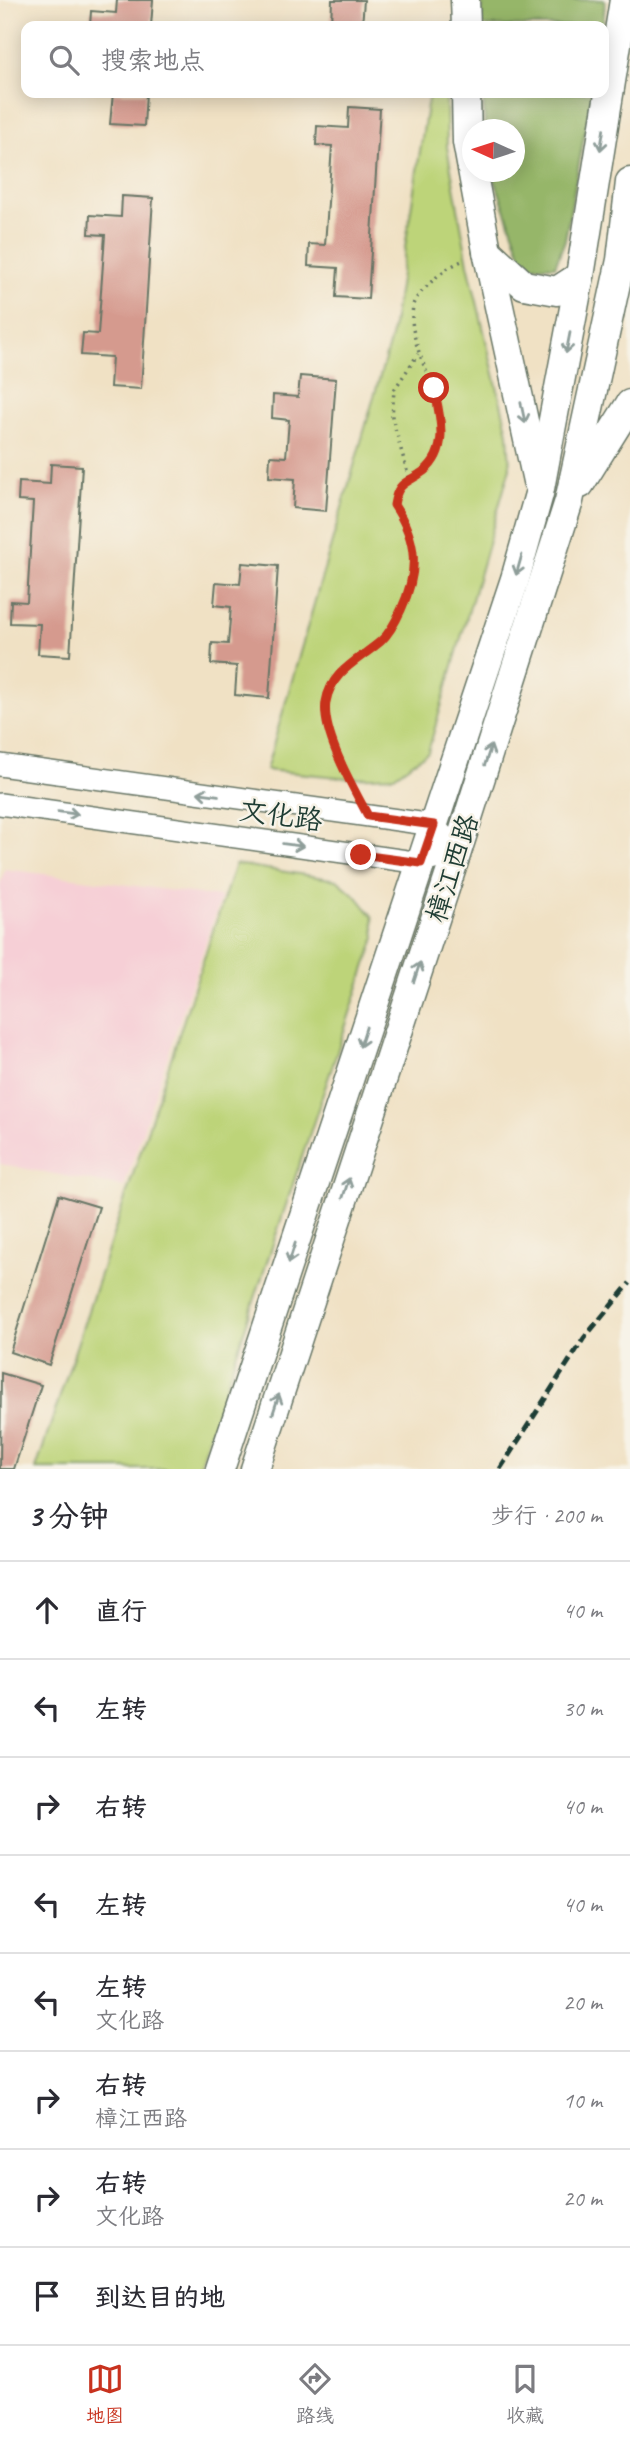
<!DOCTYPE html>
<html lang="zh">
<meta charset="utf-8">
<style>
:root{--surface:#fff;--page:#f2f2f3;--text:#2b2b33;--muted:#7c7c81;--line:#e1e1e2;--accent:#c8321e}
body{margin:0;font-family:Caveat,"LXGW WenKai TC",sans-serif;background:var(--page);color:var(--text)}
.compass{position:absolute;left:462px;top:119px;width:63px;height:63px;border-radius:50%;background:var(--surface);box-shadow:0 4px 18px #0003;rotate:273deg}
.stop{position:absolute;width:21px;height:21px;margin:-16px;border:5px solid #c8321e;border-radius:50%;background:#fff}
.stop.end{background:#c8321e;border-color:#fff;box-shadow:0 2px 7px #0008}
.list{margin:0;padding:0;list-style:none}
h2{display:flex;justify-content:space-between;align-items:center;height:91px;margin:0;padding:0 28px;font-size:30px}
h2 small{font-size:23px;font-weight:400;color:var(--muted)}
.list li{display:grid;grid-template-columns:46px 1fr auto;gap:21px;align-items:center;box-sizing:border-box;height:98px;padding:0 28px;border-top:2px solid var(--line)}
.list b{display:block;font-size:26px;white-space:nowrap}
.list p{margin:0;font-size:23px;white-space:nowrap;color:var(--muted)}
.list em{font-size:23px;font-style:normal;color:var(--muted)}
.icon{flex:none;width:38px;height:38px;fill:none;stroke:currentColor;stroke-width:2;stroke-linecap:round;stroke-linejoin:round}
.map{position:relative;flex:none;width:630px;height:1469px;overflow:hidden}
.search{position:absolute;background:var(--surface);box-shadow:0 4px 18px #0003;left:21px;right:21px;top:21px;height:77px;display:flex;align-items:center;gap:18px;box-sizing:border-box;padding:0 24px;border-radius:14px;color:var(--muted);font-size:26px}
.sheet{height:875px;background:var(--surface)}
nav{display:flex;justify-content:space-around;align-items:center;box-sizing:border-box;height:98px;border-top:2px solid var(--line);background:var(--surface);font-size:19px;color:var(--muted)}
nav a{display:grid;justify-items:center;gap:4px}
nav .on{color:var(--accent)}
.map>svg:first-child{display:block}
.built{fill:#f6cfd6}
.green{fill:#bdd479;stroke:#6e8856;stroke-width:2}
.forest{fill:#96b669;stroke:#5a7a4e;stroke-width:2}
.building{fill:#d59a8e}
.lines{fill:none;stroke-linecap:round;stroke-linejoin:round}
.minor-casing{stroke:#687666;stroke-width:24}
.major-casing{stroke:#687666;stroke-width:31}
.path{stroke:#687666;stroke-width:3.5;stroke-dasharray:2 5;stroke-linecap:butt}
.minor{stroke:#fff;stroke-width:21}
.major{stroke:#fff;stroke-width:28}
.rail{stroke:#1f3d34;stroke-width:5;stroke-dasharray:10 5;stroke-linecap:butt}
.oneway{stroke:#8f9e9a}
.route{stroke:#c8321e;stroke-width:9}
.labels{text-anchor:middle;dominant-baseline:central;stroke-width:5;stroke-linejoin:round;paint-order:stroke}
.street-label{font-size:28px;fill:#1f3d34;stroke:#f7f3e8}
</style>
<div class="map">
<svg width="630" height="1469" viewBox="0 0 630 1469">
<rect width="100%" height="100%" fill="#f7f3e8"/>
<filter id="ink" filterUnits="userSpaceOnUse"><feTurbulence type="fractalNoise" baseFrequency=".0143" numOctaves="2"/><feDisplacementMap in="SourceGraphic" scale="14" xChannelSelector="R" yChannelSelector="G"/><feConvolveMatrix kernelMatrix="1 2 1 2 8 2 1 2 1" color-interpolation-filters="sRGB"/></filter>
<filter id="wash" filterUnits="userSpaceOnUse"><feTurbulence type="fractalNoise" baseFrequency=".00686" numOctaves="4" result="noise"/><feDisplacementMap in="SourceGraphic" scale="28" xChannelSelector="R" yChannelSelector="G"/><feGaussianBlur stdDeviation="1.57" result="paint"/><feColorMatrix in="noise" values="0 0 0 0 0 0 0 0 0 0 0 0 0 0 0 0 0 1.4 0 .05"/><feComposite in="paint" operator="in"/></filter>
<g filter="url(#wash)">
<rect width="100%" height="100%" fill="#f0e1c4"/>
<polygon class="built" points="5,869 221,897 124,1187 0,1164 0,884"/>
<g class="green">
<polygon points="429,93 446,93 447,147 468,264 508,433 510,468 428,752 394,776 348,778 266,770 391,338"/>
<polygon points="235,864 337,880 357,897 373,917 375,938 198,1469 36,1469"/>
</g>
<g class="forest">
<polygon points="482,0 605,0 603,26 482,26"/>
<polygon points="483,93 592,93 565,240 555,266 525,266 492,172 514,172 514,130 485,129"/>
</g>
<g id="blocks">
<g class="building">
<polygon points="117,0 153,0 151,26 90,26 91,11 116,13"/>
<polygon points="332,0 364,0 362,26 331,26"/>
<polygon points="113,93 146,93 144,126 110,124"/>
<polygon points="349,107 380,109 368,299 336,297 338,268 308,266 309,244 325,245 332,146 316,145 317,126 348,128"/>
<polygon points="122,196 153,198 141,389 110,387 112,357 81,355 83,333 98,334 105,235 89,234 90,215 121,217"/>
<polygon points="300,376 336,379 326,511 293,508 295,479 269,477 270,456 286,457 289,420 272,418 273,395 298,397"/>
<polygon points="51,464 82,466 70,656 38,654 40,624 10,623 11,601 27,602 33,502 18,501 19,482 50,484"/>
<polygon points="242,563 278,566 269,698 235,695 237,666 211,664 212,643 228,644 231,607 214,605 216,582 240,584"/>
<polygon points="59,1195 99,1207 49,1365 10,1352"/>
<polygon points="1,1373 41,1385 14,1469 0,1469"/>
</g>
</g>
</g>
<g filter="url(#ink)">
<use href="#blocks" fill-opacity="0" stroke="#687666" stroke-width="2"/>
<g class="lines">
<g class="minor-casing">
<polyline id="minor" points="0,765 434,825 457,852 421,863 0,804"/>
</g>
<g class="major-casing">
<g id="major">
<polyline points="465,0 466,26"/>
<polyline points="466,93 467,142 487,251 537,481"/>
<polyline points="487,251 524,285 557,291 580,276"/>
<polyline points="580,484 630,404"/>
<polyline points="220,1469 515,579 539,494 580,276 624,0"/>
<polyline points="255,1469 457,852 569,501 621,260 630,182"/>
</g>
</g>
<g class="path">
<polyline points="409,478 392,417 394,390 418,354"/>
<path d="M355 792C344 771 321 725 326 701 334 666 361 662 383 639 392 630 398 618 403 607 419 571 416 538 393 505 399 471 430 478 438 450 453 402 412 362 412 316 412 315 413 305 413 305 415 298 424 289 429 284 440 273 450 266 464 260"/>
</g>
<use href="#minor" class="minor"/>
<use href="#major" class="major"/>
<polyline class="rail" points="500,1469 584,1338 630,1283"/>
</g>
<defs><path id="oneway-shaft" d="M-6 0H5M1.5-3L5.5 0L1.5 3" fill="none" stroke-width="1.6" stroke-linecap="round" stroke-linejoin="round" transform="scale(1.75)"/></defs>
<g class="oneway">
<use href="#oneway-shaft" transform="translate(602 140) rotate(99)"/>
<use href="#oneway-shaft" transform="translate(568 343) rotate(101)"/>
<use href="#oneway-shaft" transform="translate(523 413) rotate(78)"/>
<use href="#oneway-shaft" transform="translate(519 565) rotate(106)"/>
<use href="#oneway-shaft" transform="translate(488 755) rotate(-72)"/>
<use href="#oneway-shaft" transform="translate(208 794) rotate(-172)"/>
<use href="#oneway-shaft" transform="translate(68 813) rotate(8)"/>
<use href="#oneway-shaft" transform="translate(293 845) rotate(8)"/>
<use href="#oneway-shaft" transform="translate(417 972) rotate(-72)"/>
<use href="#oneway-shaft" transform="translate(363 1037) rotate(108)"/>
<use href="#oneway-shaft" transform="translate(346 1188) rotate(-72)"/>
<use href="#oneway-shaft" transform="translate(292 1253) rotate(108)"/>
<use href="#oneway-shaft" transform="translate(276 1404) rotate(-72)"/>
</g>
</g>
<g class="lines" filter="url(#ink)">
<path class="route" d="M361 855 421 863 434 825 368 816C354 789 321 733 326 702 331 671 359 660 381 641 390 633 396 621 401 610 419 571 418 541 394 505 398 480 407 484 424 471 450 450 440 416 434 388"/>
</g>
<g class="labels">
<g class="street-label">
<text transform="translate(281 815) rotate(8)">文化路</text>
<text transform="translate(452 868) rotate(-72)">樟江西路</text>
</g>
</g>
</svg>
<svg class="compass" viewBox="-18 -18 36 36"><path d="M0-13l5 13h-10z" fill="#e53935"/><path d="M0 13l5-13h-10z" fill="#7c7c81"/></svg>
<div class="stop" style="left:434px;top:388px"></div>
<div class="stop end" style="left:361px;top:855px"></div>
<div class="search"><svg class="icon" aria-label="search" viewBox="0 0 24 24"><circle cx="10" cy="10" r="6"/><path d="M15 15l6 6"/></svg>搜索地点</div>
</div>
<section class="sheet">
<h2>3 分钟<small>步行 · 200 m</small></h2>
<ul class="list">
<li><svg class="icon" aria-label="ahead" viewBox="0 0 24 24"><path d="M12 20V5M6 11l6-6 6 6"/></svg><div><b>直行</b></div><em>40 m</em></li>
<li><svg class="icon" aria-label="left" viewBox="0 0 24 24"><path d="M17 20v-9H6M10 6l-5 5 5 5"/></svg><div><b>左转</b></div><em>30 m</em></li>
<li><svg class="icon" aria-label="right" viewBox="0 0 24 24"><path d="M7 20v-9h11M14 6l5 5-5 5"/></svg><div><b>右转</b></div><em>40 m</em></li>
<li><svg class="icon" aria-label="left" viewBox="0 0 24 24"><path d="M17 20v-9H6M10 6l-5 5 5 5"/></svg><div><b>左转</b></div><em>40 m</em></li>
<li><svg class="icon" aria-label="left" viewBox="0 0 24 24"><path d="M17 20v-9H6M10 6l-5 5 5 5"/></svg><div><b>左转</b><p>文化路</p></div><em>20 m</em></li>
<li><svg class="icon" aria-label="right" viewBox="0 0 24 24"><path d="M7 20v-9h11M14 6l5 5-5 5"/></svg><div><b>右转</b><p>樟江西路</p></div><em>10 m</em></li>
<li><svg class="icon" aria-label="right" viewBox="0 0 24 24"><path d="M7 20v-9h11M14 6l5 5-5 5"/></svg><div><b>右转</b><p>文化路</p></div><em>20 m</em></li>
<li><svg class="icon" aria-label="arrive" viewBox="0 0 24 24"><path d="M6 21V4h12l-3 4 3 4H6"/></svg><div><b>到达目的地</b></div></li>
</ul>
</section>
<nav>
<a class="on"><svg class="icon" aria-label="map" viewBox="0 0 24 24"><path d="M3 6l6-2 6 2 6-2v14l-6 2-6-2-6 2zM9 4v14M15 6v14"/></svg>地图</a>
<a><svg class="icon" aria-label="directions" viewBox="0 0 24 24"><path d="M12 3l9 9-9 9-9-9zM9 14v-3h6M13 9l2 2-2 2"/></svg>路线</a>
<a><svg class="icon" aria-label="saved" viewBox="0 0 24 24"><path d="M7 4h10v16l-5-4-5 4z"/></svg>收藏</a>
</nav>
